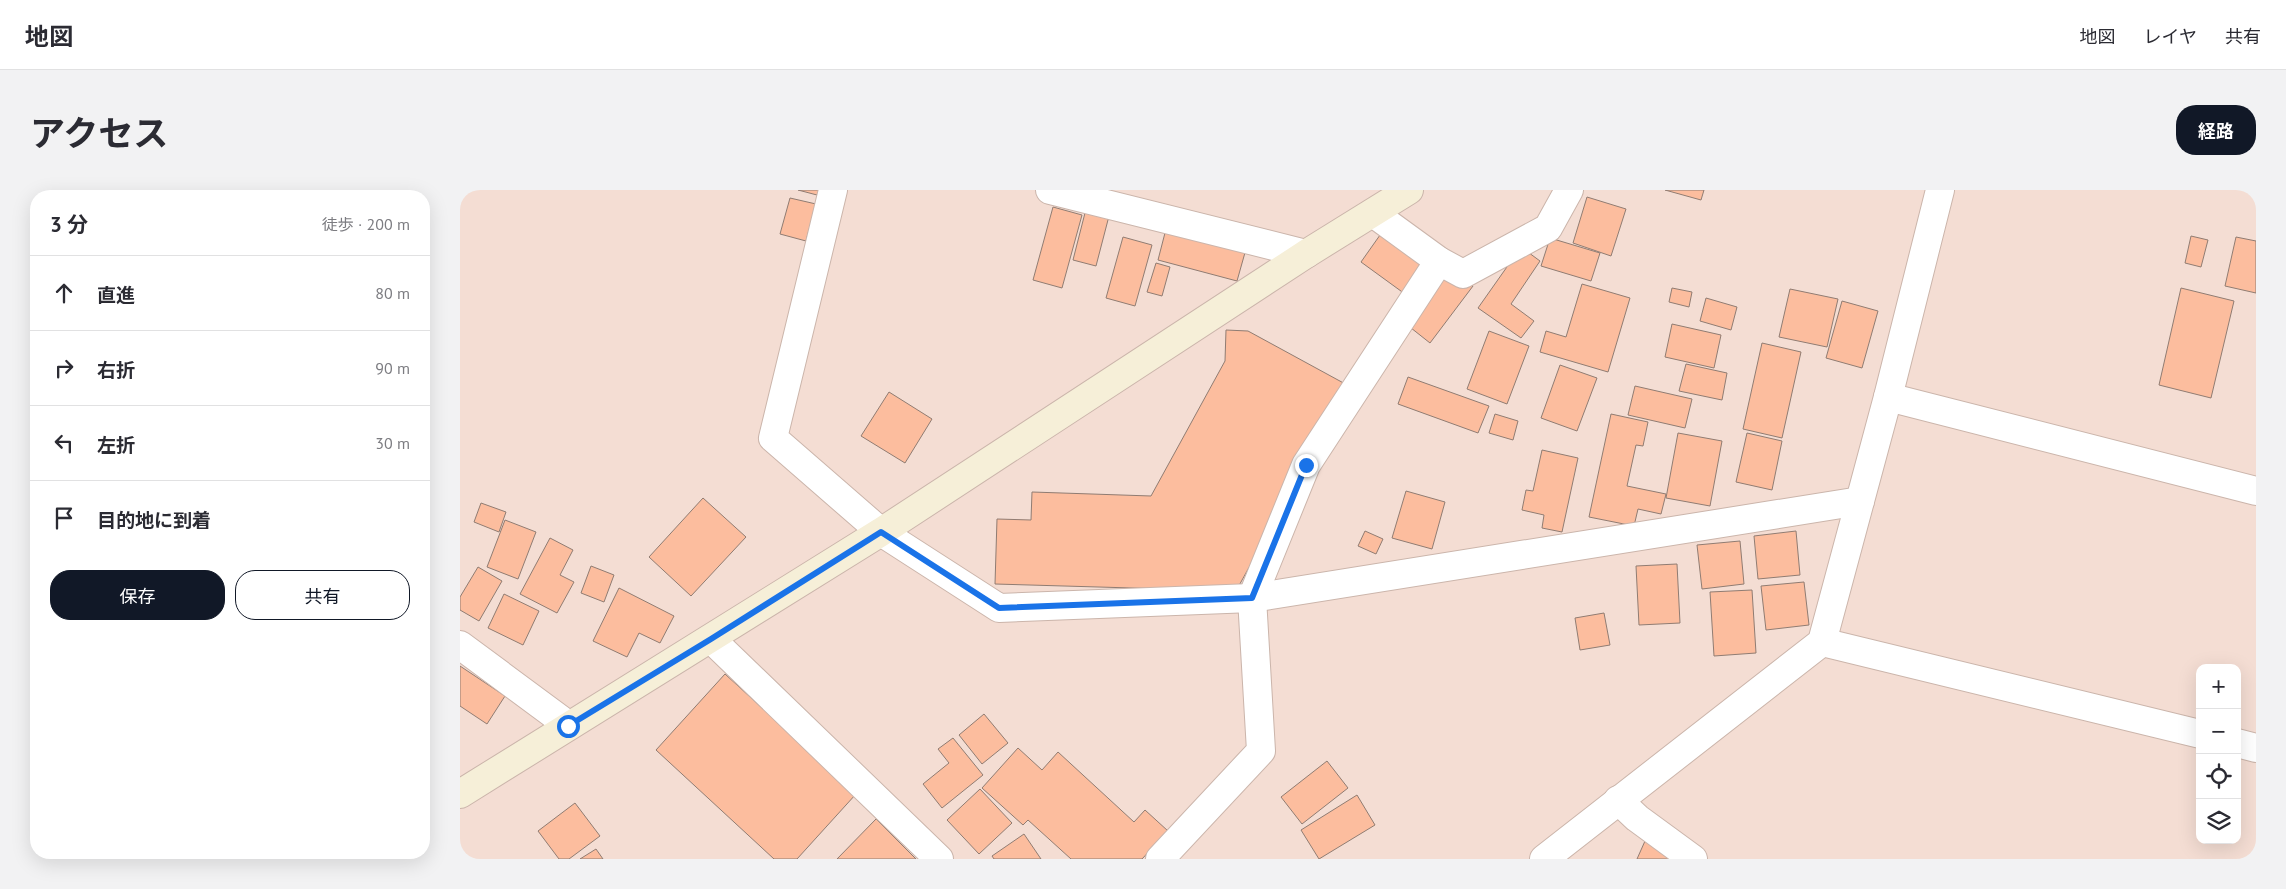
<!DOCTYPE html>
<html lang="ja">
<meta charset="utf-8">
<style>
:root{--surface:#fff;--page:#f2f2f3;--text:#2b2b33;--muted:#7c7c81;--line:#e1e1e2;--accent:#111827}
body{margin:0;font-family:"PT Sans","Noto Sans JP",sans-serif;background:var(--page);color:var(--text)}
.controls{position:absolute;right:15px;bottom:15px;display:grid;overflow:hidden;border-radius:10px;box-shadow:0 5px 20px #0002}
.controls button{width:45px;height:45px;display:grid;place-items:center;padding:0;border:0;border-bottom:1px solid var(--line);background:var(--surface);color:var(--text);font:25px sans-serif}
.stop{position:absolute;width:15px;height:15px;margin:-11px;border:4px solid #1a73e8;border-radius:50%;background:#fff}
.stop.end{background:#1a73e8;border-color:#fff;box-shadow:0 1px 5px #0008}
.list{margin:0;padding:0;list-style:none}
h2{display:flex;justify-content:space-between;align-items:center;height:65px;margin:0;padding:0 20px;font-size:21px}
h2 small{font-size:16px;font-weight:400;color:var(--muted)}
.list li{display:grid;grid-template-columns:32px 1fr auto;gap:15px;align-items:center;box-sizing:border-box;height:75px;padding:0 20px;border-top:1px solid var(--line)}
.list b{display:block;font-size:19px;white-space:nowrap}
.list em{font-size:16px;font-style:normal;color:var(--muted)}
.actions{display:flex;gap:10px;padding:15px 20px}
.actions a{flex:1;padding:11px 0;border:1px solid var(--accent);border-radius:20px;text-align:center;font-size:18px;color:var(--accent)}
.actions .main{background:var(--accent);color:#fff}
.icon{flex:none;width:28px;height:28px;fill:none;stroke:currentColor;stroke-width:2;stroke-linecap:round;stroke-linejoin:round}
.map{position:relative;flex:none;width:1796px;height:669px;overflow:hidden;border-radius:20px}
header{display:flex;align-items:center;gap:30px;box-sizing:border-box;height:70px;padding:0 25px;background:var(--surface);border-bottom:1px solid var(--line)}
header strong{font-size:24px}
nav{display:flex;gap:28px;margin-inline-start:auto;font-size:18px}
.intro{display:flex;align-items:center;justify-content:space-between;box-sizing:border-box;height:120px;padding:0 30px}
h1{margin:0;font-size:35px}
.button{padding:12px 22px;border-radius:20px;background:var(--accent);color:#fff;font-size:18px;font-weight:700}
main{display:flex;gap:30px;padding:0 30px}
aside{flex:1;background:var(--surface);border-radius:20px;box-shadow:0 5px 20px #0002}
.map>svg:first-child{display:block}
.building{fill:#fcbd9e;stroke:#907c72}
.lines{fill:none;stroke-linecap:round;stroke-linejoin:round}
.street-casing{stroke:#cbb5ab;stroke-width:30}
.secondary-casing{stroke:#cbb5ab;stroke-width:30}
.street{stroke:#fff;stroke-width:28}
.secondary{stroke:#f6efd8;stroke-width:28}
.route{stroke:#1a73e8;stroke-width:6}
</style>
<header>
<strong>地図</strong>
<nav><a>地図</a><a>レイヤ</a><a>共有</a></nav>
</header>
<div class="intro"><h1>アクセス</h1><a class="button">経路</a></div>
<main>
<aside>
<h2>3 分<small>徒歩 · 200 m</small></h2>
<ul class="list">
<li><svg class="icon" aria-label="ahead" viewBox="0 0 24 24"><path d="M12 20V5M6 11l6-6 6 6"/></svg><div><b>直進</b></div><em>80 m</em></li>
<li><svg class="icon" aria-label="right" viewBox="0 0 24 24"><path d="M7 20v-9h11M14 6l5 5-5 5"/></svg><div><b>右折</b></div><em>90 m</em></li>
<li><svg class="icon" aria-label="left" viewBox="0 0 24 24"><path d="M17 20v-9H6M10 6l-5 5 5 5"/></svg><div><b>左折</b></div><em>30 m</em></li>
<li><svg class="icon" aria-label="arrive" viewBox="0 0 24 24"><path d="M6 21V4h12l-3 4 3 4H6"/></svg><div><b>目的地に到着</b></div></li>
</ul>
<div class="actions"><a class="main">保存</a><a>共有</a></div>
</aside>
<div class="map">
<svg width="1796" height="669" viewBox="0 0 1796 669">
<rect width="100%" height="100%" fill="#f4ddd3"/>
<g class="building">
<polygon points="338,0 359,0 357,5"/>
<polygon points="1205,0 1244,0 1241,10"/>
<polygon points="1127,7 1166,19 1151,66 1113,53"/>
<polygon points="330,8 356,14 346,51 320,44"/>
<polygon points="593,17 622,25 602,98 573,90"/>
<polygon points="626,19 649,26 636,76 613,70"/>
<polygon points="925,38 969,71 945,104 901,72"/>
<polygon points="706,39 786,59 777,91 698,70"/>
<polygon points="1731,46 1748,50 1741,77 1725,73"/>
<polygon points="663,47 692,55 675,116 646,108"/>
<polygon points="1776,47 1796,51 1796,103 1765,96"/>
<polygon points="1090,48 1140,63 1131,91 1081,76"/>
<polygon points="1061,57 1080,71 1051,114 1074,131 1061,148 1018,118"/>
<polygon points="696,73 710,77 702,106 687,102"/>
<polygon points="989,79 1013,96 970,153 946,134"/>
<polygon points="1122,94 1170,108 1148,182 1080,162 1086,141 1106,147"/>
<polygon points="1212,98 1232,102 1229,117 1209,112"/>
<polygon points="1721,98 1774,111 1751,208 1699,195"/>
<polygon points="1330,99 1378,109 1367,157 1319,147"/>
<polygon points="1246,108 1277,117 1271,140 1240,131"/>
<polygon points="1382,111 1418,121 1402,178 1366,168"/>
<polygon points="1212,134 1261,145 1254,178 1205,167"/>
<polygon points="766,140 788,141 889,196 776,401 535,394 537,329 571,330 572,302 691,306 765,171"/>
<polygon points="1029,141 1069,156 1047,214 1007,199"/>
<polygon points="1302,153 1341,162 1322,248 1283,239"/>
<polygon points="1226,174 1267,183 1262,210 1219,201"/>
<polygon points="1100,175 1137,188 1117,241 1081,228"/>
<polygon points="948,187 1029,216 1018,243 938,214"/>
<polygon points="1175,196 1232,209 1225,238 1168,225"/>
<polygon points="429,202 472,229 445,273 401,246"/>
<polygon points="1035,224 1058,231 1053,250 1029,243"/>
<polygon points="1151,224 1188,232 1183,256 1176,255 1167,296 1206,304 1201,324 1178,319 1174,336 1129,327"/>
<polygon points="1218,243 1262,251 1250,316 1206,308"/>
<polygon points="1287,243 1322,251 1312,300 1276,292"/>
<polygon points="1082,260 1118,268 1102,342 1082,338 1084,325 1062,320 1066,300 1073,301"/>
<polygon points="946,301 985,312 972,359 932,348"/>
<polygon points="243,308 286,347 231,406 189,367"/>
<polygon points="21,313 46,322 39,342 14,332"/>
<polygon points="45,330 76,342 58,389 27,377"/>
<polygon points="905,341 923,349 916,364 898,356"/>
<polygon points="1336,341 1340,385 1298,389 1294,346"/>
<polygon points="90,348 113,360 100,385 114,392 97,423 60,404"/>
<polygon points="1280,351 1284,394 1242,399 1237,355"/>
<polygon points="1217,374 1220,433 1179,435 1176,376"/>
<polygon points="131,376 154,385 144,412 121,403"/>
<polygon points="18,377 42,391 19,431 0,420 0,407"/>
<polygon points="1344,392 1349,435 1306,440 1301,396"/>
<polygon points="159,398 214,426 200,453 179,443 167,467 133,451"/>
<polygon points="1292,400 1296,463 1254,466 1250,402"/>
<polygon points="44,404 79,421 63,455 28,438"/>
<polygon points="1144,423 1150,455 1120,460 1115,428"/>
<polygon points="0,476 45,506 27,534 0,516"/>
<polygon points="265,484 396,604 337,669 314,669 196,560"/>
<polygon points="524,524 548,553 522,574 499,545"/>
<polygon points="493,548 523,585 482,618 463,594 489,573 478,559"/>
<polygon points="558,558 582,580 598,562 674,632 685,620 708,641 682,669 611,669 568,630 563,635 522,598"/>
<polygon points="867,571 888,598 842,634 821,607"/>
<polygon points="520,599 552,633 519,664 487,630"/>
<polygon points="897,605 915,635 859,669 841,640"/>
<polygon points="115,613 140,646 109,669 99,669 78,641"/>
<polygon points="416,629 456,669 377,669"/>
<polygon points="564,644 581,669 534,669 532,666"/>
<polygon points="1185,651 1218,666 1217,669 1177,669"/>
<polygon points="136,659 143,669 120,669"/>
</g>
<g class="lines">
<g class="street-casing">
<g id="street">
<polyline points="373,0 313,248 421,342 539,418 792,408 1400,311"/>
<polyline points="590,0 846,64"/>
<polyline points="913,23 979,71 1003,84 1088,38 1109,0"/>
<polyline points="1428,207 1796,301"/>
<polyline points="251,449 479,669"/>
<polyline points="1362,452 1740,544"/>
<polyline points="0,455 108,535"/>
<polyline points="1777,553 1796,558"/>
<polyline points="1158,610 1177,628 1233,669"/>
<polyline points="700,669 801,561 792,408 846,275 979,71"/>
<polyline points="1084,669 1362,452 1428,207 1480,0"/>
</g>
</g>
<g class="secondary-casing">
<polyline id="secondary" points="0,604 421,342 846,64 949,0"/>
</g>
<use href="#street" class="street"/>
<use href="#secondary" class="secondary"/>
</g>
<g class="lines">
<polyline class="route" points="108,536 251,449 421,342 539,418 792,408 846,275"/>
</g>
</svg>
<div class="controls">
<button>+</button>
<button>−</button>
<button><svg class="icon" aria-label="locate" viewBox="0 0 24 24"><circle cx="12" cy="12" r="6"/><path d="M12 2v4M12 18v4M2 12h4M18 12h4"/></svg></button>
<button><svg class="icon" aria-label="layers" viewBox="0 0 24 24"><path d="M12 4l9 5-9 5-9-5zM3 14l9 5 9-5"/></svg></button>
</div>
<div class="stop" style="left:108px;top:536px"></div>
<div class="stop end" style="left:846px;top:275px"></div>
</div>
</main>
